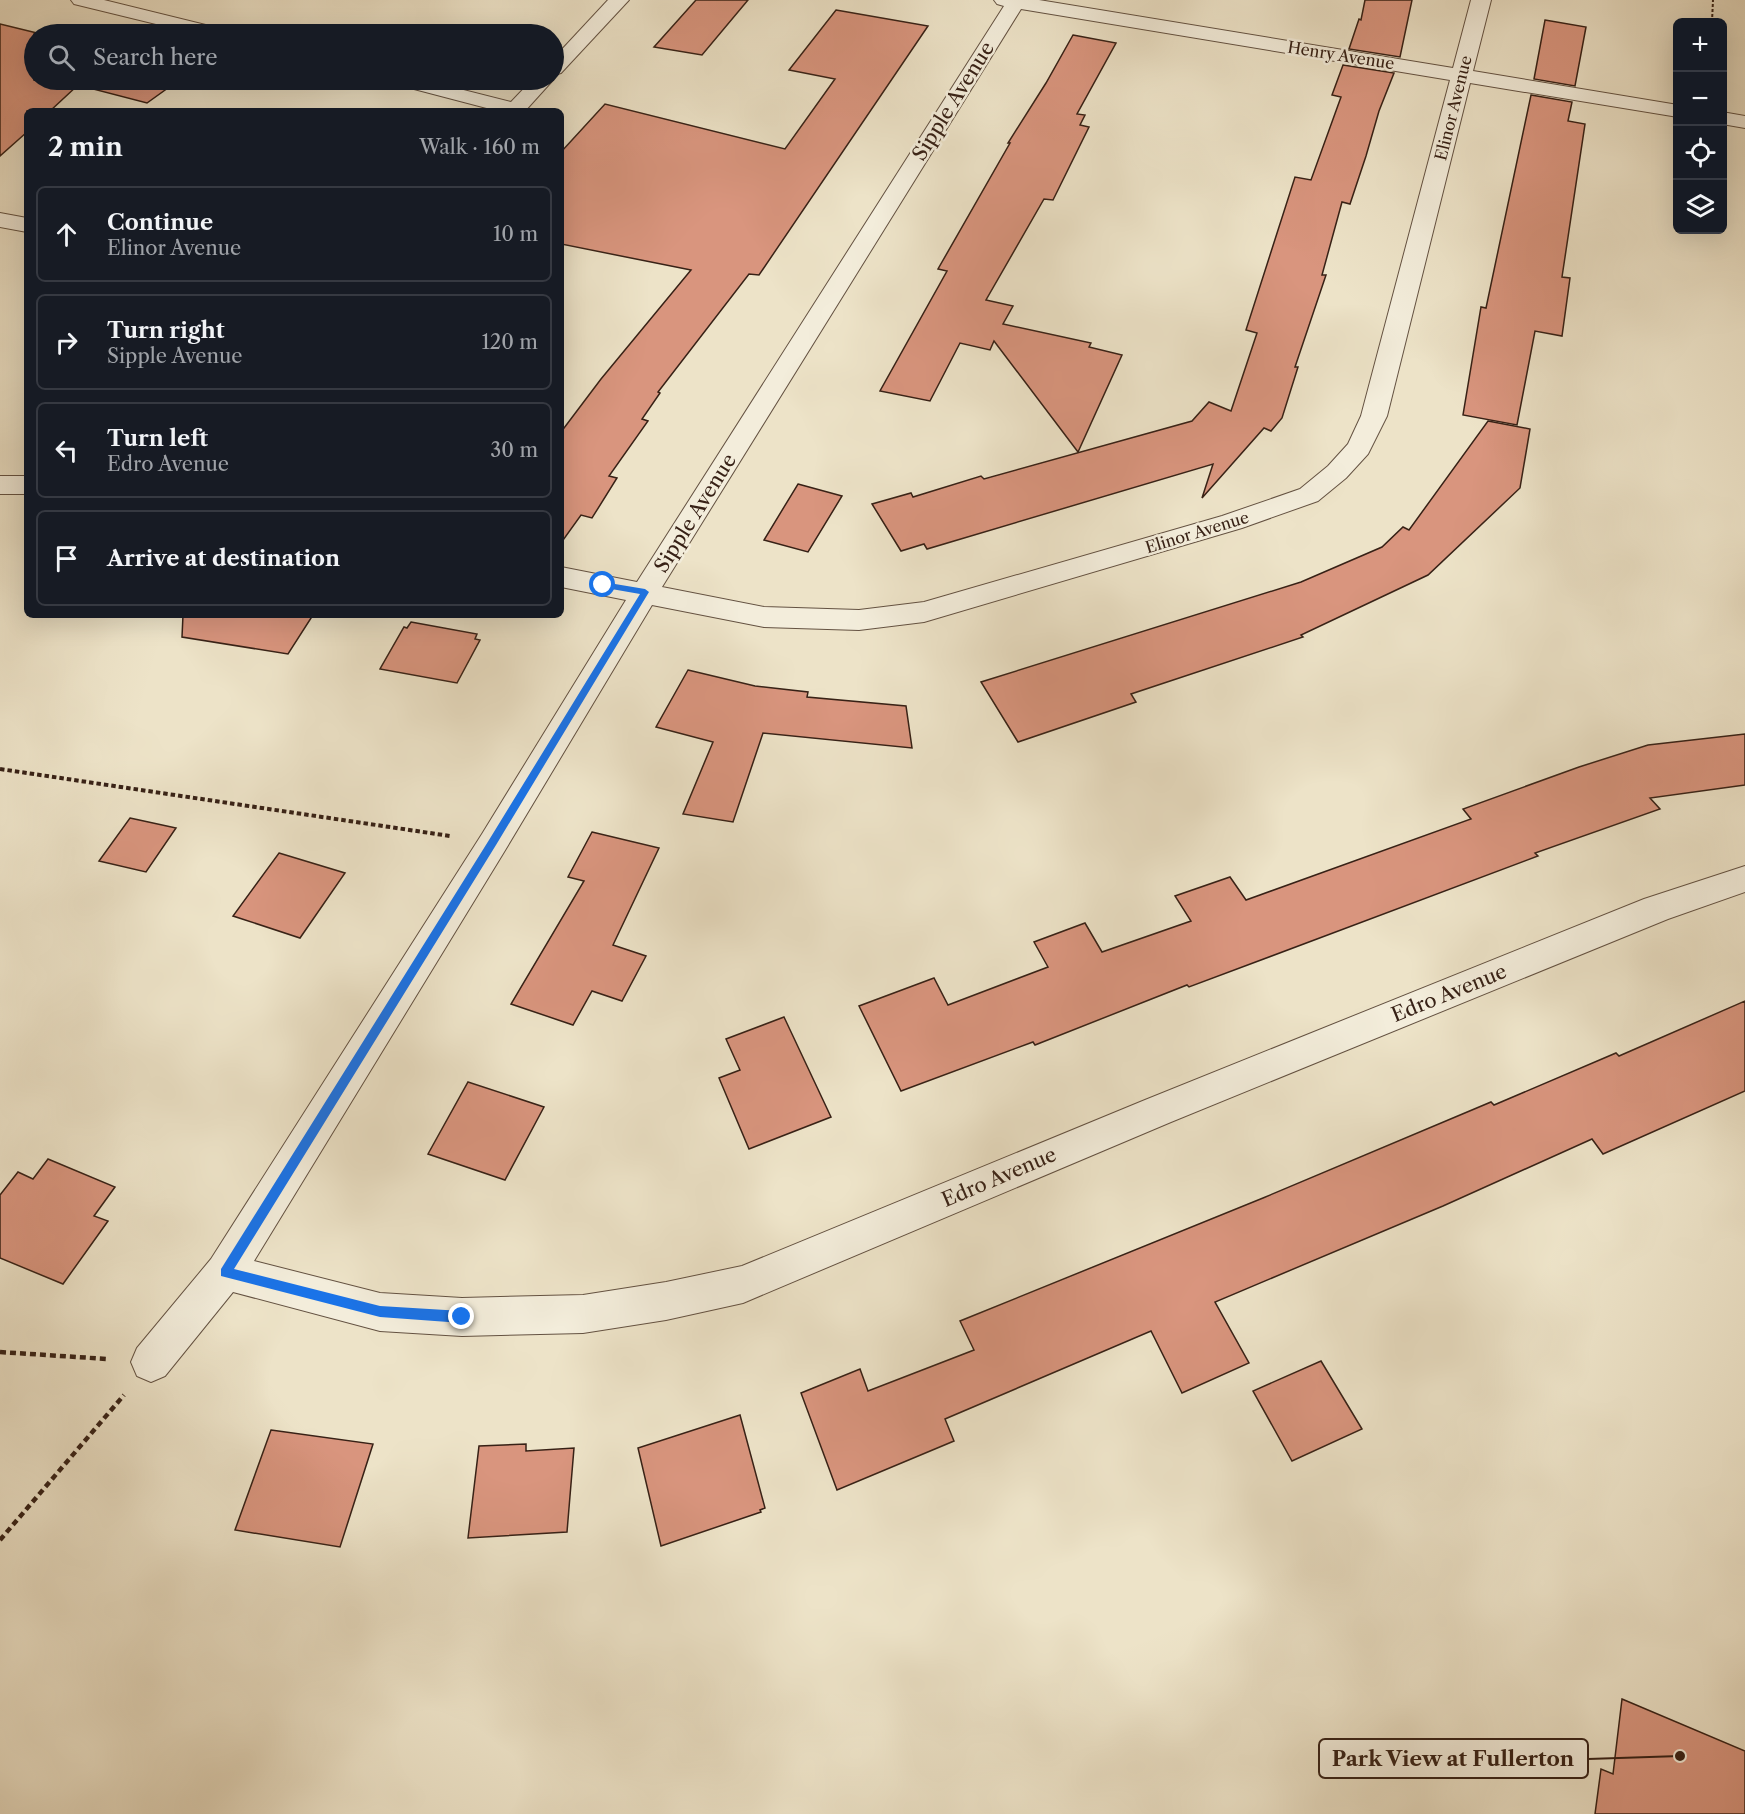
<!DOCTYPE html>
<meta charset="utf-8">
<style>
:root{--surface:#171b24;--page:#242831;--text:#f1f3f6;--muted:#9ea1a6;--line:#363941}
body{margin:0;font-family:"Libre Caslon Text",serif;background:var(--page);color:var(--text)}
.controls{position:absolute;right:18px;top:18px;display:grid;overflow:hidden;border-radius:9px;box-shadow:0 6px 24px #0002}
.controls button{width:54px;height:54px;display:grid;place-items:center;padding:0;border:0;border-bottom:2px solid var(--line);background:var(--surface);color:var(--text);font:30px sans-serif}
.stop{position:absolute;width:18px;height:18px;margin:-14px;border:4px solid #1a73e8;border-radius:50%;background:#fff}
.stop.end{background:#1a73e8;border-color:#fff;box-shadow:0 2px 6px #0008}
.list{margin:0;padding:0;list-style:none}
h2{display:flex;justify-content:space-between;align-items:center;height:78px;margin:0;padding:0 24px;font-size:26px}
h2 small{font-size:20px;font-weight:400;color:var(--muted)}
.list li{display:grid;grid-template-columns:39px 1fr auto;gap:18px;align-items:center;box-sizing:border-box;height:96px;margin:0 12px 12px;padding:0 12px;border:2px solid var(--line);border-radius:9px}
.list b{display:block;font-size:22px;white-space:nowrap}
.list p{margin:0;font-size:20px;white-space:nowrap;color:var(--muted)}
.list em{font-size:20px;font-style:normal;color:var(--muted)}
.icon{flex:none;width:33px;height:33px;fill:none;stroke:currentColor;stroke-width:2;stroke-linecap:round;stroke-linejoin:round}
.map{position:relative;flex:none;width:1745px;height:1814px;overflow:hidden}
.search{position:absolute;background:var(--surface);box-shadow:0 6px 24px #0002;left:24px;top:24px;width:540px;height:66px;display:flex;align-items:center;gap:15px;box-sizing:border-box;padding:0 21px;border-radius:33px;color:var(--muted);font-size:22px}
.panel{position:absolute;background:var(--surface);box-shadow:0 6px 24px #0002;left:24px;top:108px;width:540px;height:510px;border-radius:9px}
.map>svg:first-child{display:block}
.building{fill:#d9957e;stroke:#372116;stroke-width:1.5}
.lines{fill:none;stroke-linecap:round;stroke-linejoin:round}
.minor-casing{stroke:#645242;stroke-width:2}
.path-far2{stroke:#372116;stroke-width:2;stroke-dasharray:3 2;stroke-linecap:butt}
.path-far1{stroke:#372116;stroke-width:4;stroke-dasharray:4.5 3;stroke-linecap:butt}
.path{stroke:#372116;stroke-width:4.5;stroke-dasharray:6 4;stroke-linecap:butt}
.minor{fill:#f3eddb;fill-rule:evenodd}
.route{fill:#1a73e8}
.labels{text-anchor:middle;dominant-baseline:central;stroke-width:5;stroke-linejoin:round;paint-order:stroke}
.far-street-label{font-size:16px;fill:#372116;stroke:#f3eddb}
.street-label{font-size:20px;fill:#372116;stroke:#f3eddb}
.leader{fill:none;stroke:#372116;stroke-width:2}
.callout-dot{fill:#372116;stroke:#f3eddb;stroke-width:2}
.callout{fill:#f3eddb;stroke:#372116;stroke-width:2}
.callout-label{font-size:21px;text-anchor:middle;font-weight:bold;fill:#372116}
</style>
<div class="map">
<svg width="1745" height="1814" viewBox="0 0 1745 1814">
<rect width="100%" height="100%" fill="#ede3c8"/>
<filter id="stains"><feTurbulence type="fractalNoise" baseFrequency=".00333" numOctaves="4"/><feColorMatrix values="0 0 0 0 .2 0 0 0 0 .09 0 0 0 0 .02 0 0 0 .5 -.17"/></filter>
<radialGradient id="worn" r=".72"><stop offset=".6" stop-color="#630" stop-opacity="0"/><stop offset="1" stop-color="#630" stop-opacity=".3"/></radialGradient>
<g class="building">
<polygon points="696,0 748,0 702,55 654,47"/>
<polygon points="1365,0 1412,0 1400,57 1349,49 1359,19 1361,20"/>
<polygon points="836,10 928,26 759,275 749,274 658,392 660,393 642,419 648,421 609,476 617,478 592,518 581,515 561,543 561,432 601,379 691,270 561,244 561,152 605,104 785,149 835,79 789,70"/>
<polygon points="1545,20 1586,27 1575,86 1534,79"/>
<polygon points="0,24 41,34 34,34 34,80 179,80 147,103 78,85 50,111 27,111 27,132 0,156"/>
<polygon points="1073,35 1116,43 1077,114 1085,115 1080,125 1089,127 1053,200 1044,199 986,300 1013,306 1003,324 1091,343 1089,347 1122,355 1078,452 994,341 990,350 960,343 930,401 880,391 947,271 938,269 1010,143 1008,143 1046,83"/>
<polygon points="1343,65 1394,73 1379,111 1366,156 1350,204 1342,202 1322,275 1326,275 1295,367 1298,367 1282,418 1271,431 1264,428 1202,498 1213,464 927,549 924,544 901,551 872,504 911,493 913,497 981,476 984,479 1192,421 1209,402 1231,411 1257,333 1246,330 1295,177 1311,180 1341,97 1332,95"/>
<polygon points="1531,95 1572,102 1568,121 1585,124 1562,277 1570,278 1562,336 1535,331 1517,425 1463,415 1481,307 1486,308"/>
<polygon points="1488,421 1530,429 1520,488 1428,575 1301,635 1303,637 1131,694 1136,702 1018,742 981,682 1301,582 1382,547 1403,527 1409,530"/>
<polygon points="798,484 842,496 808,552 764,540"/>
<polygon points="183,615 313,615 288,654 182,637"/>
<polygon points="411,622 477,634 475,639 480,640 457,683 380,669 404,627 407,628"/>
<polygon points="688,670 755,686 808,692 807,697 906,706 912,748 763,733 733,822 683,814 713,742 656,727"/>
<polygon points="1745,734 1745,785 1650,798 1660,809 1535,853 1538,856 1189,987 1187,985 1035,1045 1033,1042 901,1091 859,1006 934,978 948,1005 1048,967 1034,942 1085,923 1102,952 1191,921 1175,896 1230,877 1246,900 1471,819 1463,809 1579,767 1648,745"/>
<polygon points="130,818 176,828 146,872 99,861"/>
<polygon points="592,832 659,848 613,945 646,956 622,1001 592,991 573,1025 511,1004 584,881 568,877"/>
<polygon points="279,853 345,873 300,938 233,916"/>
<polygon points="1745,1001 1745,1091 1603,1154 1592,1139 1443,1206 1215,1302 1249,1363 1182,1393 1151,1331 945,1419 954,1441 837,1490 801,1393 860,1369 868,1391 974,1350 960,1321 1263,1198 1491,1102 1494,1105 1616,1053 1619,1056"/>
<polygon points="784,1017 831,1117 749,1149 719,1078 740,1070 726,1039"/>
<polygon points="468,1082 544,1107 505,1180 428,1154"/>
<polygon points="48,1159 115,1187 94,1216 108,1221 63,1284 0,1258 0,1195 18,1172 33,1179"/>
<polygon points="1321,1361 1362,1429 1292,1461 1253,1391"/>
<polygon points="740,1415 765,1508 760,1510 761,1512 661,1546 638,1448"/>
<polygon points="271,1430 373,1444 340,1547 235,1530"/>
<polygon points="526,1444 526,1451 574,1448 567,1532 468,1538 479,1446"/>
<polygon points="1622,1699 1745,1751 1745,1814 1595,1814 1601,1769 1613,1774"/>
</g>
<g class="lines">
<g class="minor-casing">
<g id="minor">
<polygon points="71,0 104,0 226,30 229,34 197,34 74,4"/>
<polygon points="608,0 629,0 561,73 554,75 554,58"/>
<path d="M994 0H1039L1453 68 1471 0H1491L1473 71 1678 105V117L1470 83 1387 416 1368 454 1346 478 1318 501 1242 528 924 622 859 630 764 627 652 605 504 852 254 1261 380 1293 462 1298 583 1295 666 1282 742 1266 1145 1100 1644 899 1745 866V892L1668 919 1171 1122 743 1303 666 1320 583 1333 462 1336 380 1331 233 1292 165 1376 151 1382 137 1376 131 1362 137 1348 211 1259 482 834 626 600 561 587V567L637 582 1004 6 997 4ZM1021 9 1450 80 1361 416 1348 444 1328 466 1300 489 1222 516 924 602 859 610 764 607 662 587Z"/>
<polygon points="392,80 424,80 511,102 532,80 553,80 525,111 498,111 395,84"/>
<polygon points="1722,112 1745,116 1745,128 1722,124"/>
<polygon points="0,213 27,218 27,232 0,227"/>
<rect x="0" y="476" width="27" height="18"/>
</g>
</g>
<polyline class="path-far2" points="1712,22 1713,0"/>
<polyline class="path-far1" points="0,769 450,836"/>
<g class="path">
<polyline points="0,1352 107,1359"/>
<polyline points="0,1540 124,1395"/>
</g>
<use href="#minor" class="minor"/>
</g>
<polygon class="route" points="603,582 645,589 649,592 496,845 234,1269 380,1306 462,1311 466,1313 466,1321 462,1323 380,1317 221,1276 221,1269 489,840 640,594 600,587 600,583"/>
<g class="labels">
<g class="far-street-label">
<text transform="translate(1341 55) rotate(9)">Henry Avenue</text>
<text transform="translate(1453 108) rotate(-76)">Elinor Avenue</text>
<text transform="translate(1197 532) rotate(-17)">Elinor Avenue</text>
</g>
<g class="street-label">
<text transform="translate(953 101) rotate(-58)">Sipple Avenue</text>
<text transform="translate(695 513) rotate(-58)">Sipple Avenue</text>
<text transform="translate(1449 993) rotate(-22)">Edro Avenue</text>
<text transform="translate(999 1177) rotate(-23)">Edro Avenue</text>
</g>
</g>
<path class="leader" d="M1680 1756L1588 1759"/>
<circle class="callout-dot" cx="1680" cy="1756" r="6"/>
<rect class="callout" x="1319" y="1739" width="269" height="39" rx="6"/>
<g class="callout-label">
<text x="1453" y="1766">Park View at Fullerton</text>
</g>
<rect width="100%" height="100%" filter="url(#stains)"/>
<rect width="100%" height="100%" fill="url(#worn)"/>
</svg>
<div class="controls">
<button>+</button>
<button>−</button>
<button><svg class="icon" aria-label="locate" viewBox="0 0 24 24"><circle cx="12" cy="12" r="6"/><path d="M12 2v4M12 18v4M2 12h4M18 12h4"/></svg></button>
<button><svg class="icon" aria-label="layers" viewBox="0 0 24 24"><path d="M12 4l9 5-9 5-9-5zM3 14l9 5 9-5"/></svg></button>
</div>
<div class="stop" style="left:603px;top:585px"></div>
<div class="stop end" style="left:462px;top:1317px"></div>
<div class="search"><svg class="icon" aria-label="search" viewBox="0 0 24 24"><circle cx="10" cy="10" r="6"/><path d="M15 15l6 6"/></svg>Search here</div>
<section class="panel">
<h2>2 min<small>Walk · 160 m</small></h2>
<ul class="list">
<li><svg class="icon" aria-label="ahead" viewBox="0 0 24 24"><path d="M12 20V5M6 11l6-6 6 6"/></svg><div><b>Continue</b><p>Elinor Avenue</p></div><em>10 m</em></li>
<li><svg class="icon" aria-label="right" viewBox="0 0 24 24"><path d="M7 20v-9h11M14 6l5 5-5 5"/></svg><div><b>Turn right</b><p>Sipple Avenue</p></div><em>120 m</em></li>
<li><svg class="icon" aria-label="left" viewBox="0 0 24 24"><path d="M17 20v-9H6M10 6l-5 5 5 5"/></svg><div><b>Turn left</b><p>Edro Avenue</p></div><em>30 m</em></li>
<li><svg class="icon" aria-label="arrive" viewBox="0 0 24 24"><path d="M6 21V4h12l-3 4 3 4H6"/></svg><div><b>Arrive at destination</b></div></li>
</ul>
</section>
</div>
